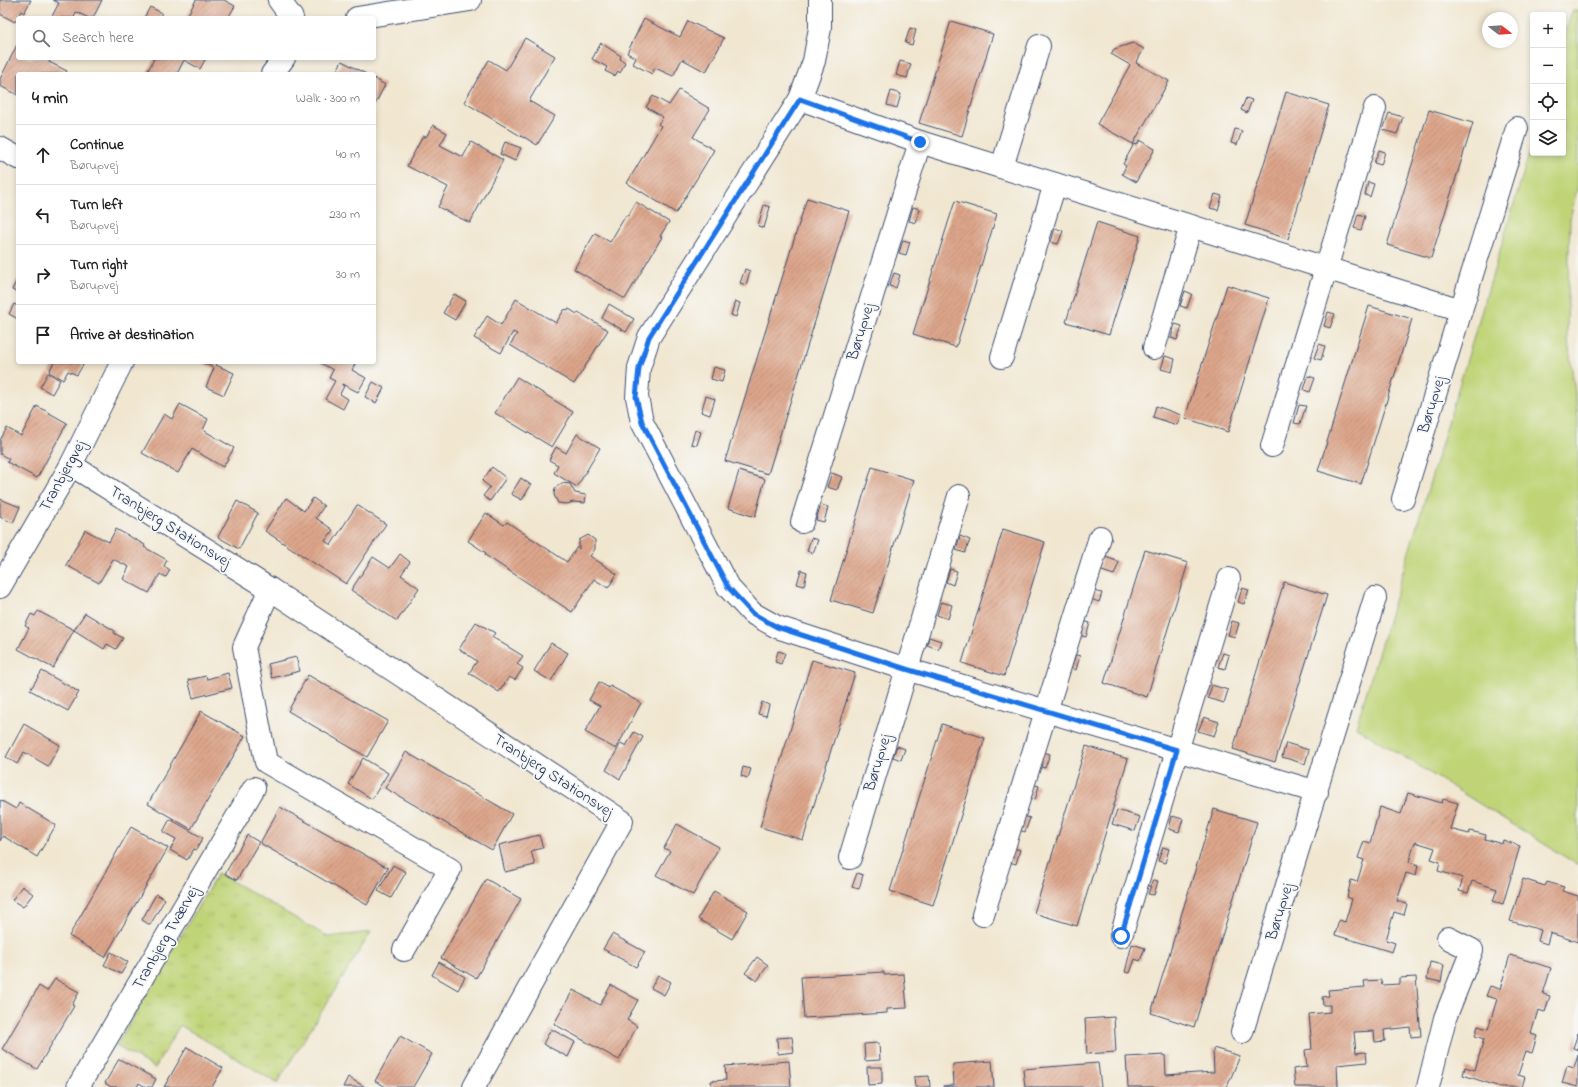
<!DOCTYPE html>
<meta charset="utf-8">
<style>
:root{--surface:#fff;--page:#f6f6f6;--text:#222;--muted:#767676;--line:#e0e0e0}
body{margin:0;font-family:"Indie Flower",sans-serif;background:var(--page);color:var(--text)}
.controls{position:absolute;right:12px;top:12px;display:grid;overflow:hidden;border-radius:4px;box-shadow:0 2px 6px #0003}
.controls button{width:36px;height:36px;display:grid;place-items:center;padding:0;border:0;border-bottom:1px solid var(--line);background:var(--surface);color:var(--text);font:20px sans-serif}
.compass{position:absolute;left:1482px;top:12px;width:36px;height:36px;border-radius:50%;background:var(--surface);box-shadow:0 2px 6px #0003;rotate:107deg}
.stop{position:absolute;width:12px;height:12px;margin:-9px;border:3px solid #1a73e8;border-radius:50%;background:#fff}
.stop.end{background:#1a73e8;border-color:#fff;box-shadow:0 1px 4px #0008}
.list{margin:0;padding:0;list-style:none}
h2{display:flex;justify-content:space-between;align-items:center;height:52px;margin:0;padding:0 16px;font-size:17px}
h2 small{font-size:13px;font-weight:400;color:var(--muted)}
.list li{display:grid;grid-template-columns:26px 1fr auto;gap:12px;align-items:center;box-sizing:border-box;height:60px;padding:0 16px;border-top:1px solid var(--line)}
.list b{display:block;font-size:15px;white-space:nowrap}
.list p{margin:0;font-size:13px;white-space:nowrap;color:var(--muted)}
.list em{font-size:13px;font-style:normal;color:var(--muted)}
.icon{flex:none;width:22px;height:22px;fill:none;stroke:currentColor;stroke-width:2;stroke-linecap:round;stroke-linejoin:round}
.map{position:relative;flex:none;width:1578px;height:1087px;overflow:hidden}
.search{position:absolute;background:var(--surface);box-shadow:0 2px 6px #0003;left:16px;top:16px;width:360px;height:44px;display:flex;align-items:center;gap:10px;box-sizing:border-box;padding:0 14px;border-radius:4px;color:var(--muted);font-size:15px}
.panel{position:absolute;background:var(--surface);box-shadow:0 2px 6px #0003;left:16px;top:72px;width:360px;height:292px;border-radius:4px}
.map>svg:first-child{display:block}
.grass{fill:#c0d477;stroke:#6e826a}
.park{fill:url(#park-tufts);stroke:#6e826a}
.building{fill:url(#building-hatch)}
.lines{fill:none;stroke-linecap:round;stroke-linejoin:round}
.street-casing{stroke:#3b4b6f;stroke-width:24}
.street{stroke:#fff;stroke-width:22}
.route{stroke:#1a73e8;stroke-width:5}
.labels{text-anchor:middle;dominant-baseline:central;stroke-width:3.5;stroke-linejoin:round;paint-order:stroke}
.street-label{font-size:16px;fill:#1b2f5e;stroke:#f6f6f2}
</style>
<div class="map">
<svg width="1578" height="1087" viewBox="0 0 1578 1087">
<defs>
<pattern id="park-tufts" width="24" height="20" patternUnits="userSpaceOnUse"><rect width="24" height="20" fill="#c0d477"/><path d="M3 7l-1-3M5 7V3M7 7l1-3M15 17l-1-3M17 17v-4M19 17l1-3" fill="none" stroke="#a4b669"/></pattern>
<pattern id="building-hatch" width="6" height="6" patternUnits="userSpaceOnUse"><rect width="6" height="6" fill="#dda68b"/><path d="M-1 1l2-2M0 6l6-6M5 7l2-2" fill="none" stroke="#b28875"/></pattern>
</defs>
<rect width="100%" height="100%" fill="#f6f6f2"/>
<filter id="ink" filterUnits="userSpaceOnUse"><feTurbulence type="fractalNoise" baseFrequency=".025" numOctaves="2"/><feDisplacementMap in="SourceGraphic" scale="8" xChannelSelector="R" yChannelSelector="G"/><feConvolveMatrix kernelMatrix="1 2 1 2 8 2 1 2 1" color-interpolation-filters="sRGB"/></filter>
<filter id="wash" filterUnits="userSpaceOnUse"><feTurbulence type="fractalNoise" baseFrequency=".012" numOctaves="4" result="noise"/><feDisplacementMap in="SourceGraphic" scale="16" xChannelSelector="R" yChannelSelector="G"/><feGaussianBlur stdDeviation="0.9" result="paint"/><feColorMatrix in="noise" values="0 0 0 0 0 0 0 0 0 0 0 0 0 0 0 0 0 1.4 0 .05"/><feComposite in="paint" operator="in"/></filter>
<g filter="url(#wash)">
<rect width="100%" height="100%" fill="#f1e7d1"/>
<polygon class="grass" points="1572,11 1578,11 1578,185 1570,219 1567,332 1578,416 1578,865 1356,727 1533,141 1533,153 1563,153 1563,42"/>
<polygon class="park" points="218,873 328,937 371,932 277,1083 180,1025 155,1068 116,1046"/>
<g id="blocks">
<g class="building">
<polygon points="0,0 31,0 24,13 21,11 15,22 0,14"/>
<polygon points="53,0 102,0 93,18 89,18 76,12 74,18 51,18 59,3"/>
<polygon points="196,0 224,0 235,6 228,18 186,18"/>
<polygon points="150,7 162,13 159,18 144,18"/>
<polygon points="644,19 680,37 688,21 724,38 706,72 682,59 673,76 655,68 652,74 633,64 636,58 627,53"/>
<polygon points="951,21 993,34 962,136 919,123"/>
<polygon points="910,28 916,30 912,45 905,43"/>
<polygon points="525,38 555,56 529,101 555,116 537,145 524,137 524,138 464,102 489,60 506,70"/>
<polygon points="18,43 18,58 51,58 49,62 67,71 65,74 18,74 18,95 0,86 0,79"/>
<polygon points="601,43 621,56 620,59 625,62 620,73 618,71 615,76 605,71 607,67 592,59"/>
<polygon points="1133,43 1144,49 1136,63 1169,81 1133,144 1097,124 1130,65 1111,54 1114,49"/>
<polygon points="152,58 206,58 200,69 184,60 177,74 146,74 154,59"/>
<polygon points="342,61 366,74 335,74"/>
<polygon points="900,61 911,64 907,78 896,75"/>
<polygon points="374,78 385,85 374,106"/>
<polygon points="679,90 710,109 693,137 714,150 676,213 627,183 661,126 658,124 663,117 646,107 653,96 669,105"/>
<polygon points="891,91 901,94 897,108 887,105"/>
<polygon points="1286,92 1329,105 1288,239 1245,225"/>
<polygon points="1246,98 1252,100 1247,113 1241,110"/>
<polygon points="1429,110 1473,123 1431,258 1387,245"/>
<polygon points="1389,113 1403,117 1397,134 1383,130"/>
<polygon points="433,125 447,133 440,145 463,157 471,142 503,160 470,223 438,207 448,187 407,166 423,136 426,137"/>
<polygon points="1235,129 1242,131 1237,145 1231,143"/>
<polygon points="1140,140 1155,149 1136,182 1122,174 1126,166 1123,164 1134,144 1137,145"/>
<polygon points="505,142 521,148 515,161 500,154"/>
<polygon points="1379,150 1385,152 1381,165 1374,163"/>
<polygon points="1368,182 1374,184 1370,197 1365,195"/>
<polygon points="1215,194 1222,196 1218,210 1210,208"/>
<polygon points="807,198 849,211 768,474 725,461"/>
<polygon points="955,201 997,214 956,347 913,334"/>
<polygon points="636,202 669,222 660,236 662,237 625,299 574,269 595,233 610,242 626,215 628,216"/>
<polygon points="764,205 770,207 764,228 758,226"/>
<polygon points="913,207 920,209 916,223 909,221"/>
<polygon points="1358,214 1365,216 1361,230 1354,228"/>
<polygon points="1097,222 1140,236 1109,335 1066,322"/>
<polygon points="1055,228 1063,231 1058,244 1051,242"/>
<polygon points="903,240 910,242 906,255 899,253"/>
<polygon points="745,269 750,271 746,285 740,283"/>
<polygon points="894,273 900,275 896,288 889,286"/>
<polygon points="18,278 18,293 12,290"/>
<polygon points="1227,285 1269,298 1228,432 1185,418"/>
<polygon points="1185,291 1192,294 1187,308 1180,306"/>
<polygon points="454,294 466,301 455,320 443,313"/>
<polygon points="516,299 556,323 564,310 569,309 577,314 578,312 608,330 574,384 510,345 517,334 513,332 501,353 474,338 487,316 501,325"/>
<polygon points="735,301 740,303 736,317 731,315"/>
<polygon points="14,304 18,306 18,319 9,314"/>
<polygon points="609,304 634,319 626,332 602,318"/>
<polygon points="1369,306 1412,319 1361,484 1318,471"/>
<polygon points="1328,312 1335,314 1330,328 1324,326"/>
<polygon points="1175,324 1182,326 1177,340 1171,338"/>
<polygon points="1319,344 1325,346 1321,360 1314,358"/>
<polygon points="1165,356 1175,359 1172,372 1161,369"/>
<polygon points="54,362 82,362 84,363 77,375 68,371 63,380 49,372"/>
<polygon points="201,362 217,362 216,365 234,373 224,395 206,387 214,368"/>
<polygon points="319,362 356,362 352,370 366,378 358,392 342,384 342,385 344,386 340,394 348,399 343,409 325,399 335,381 329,378 333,370"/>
<polygon points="714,367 725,370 722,382 711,379"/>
<polygon points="48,373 60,380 52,394 40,387"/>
<polygon points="1308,376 1315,378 1310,392 1304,390"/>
<polygon points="517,377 573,412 552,447 495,413"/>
<polygon points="373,382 384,388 376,403 365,397"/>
<polygon points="706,396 715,399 710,415 701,412"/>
<polygon points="180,404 208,419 203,430 234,448 223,467 192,449 178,473 142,453 164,414 172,419"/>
<polygon points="1299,405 1306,406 1300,424 1294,423"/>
<polygon points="37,406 67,423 37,478 7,462 9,459 0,454 0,440 7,428 21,436"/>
<polygon points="1156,406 1181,415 1177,425 1153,417"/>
<polygon points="695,430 701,432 697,445 691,444"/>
<polygon points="577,434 600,448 577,487 554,473 558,465 549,460 556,447 566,453"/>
<polygon points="492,467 506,478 490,501 483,496 490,487 482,481"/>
<polygon points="872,467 914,480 873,613 831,600"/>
<polygon points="739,471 765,479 755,517 728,508"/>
<polygon points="832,473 842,477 837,490 827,487"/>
<polygon points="521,478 531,485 522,500 511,494"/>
<polygon points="562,483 570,484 575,493 586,495 585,503 573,502 567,504 558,503 554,495 555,488"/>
<polygon points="286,498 304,511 313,498 324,506 316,518 333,530 325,541 331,545 357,505 386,524 346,584 265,531"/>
<polygon points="0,499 20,507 13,523 0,517"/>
<polygon points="237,501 258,513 239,549 218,537"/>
<polygon points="821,505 828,507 824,522 816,520"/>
<polygon points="486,513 504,525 507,522 567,562 577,547 579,549 579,540 588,535 595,540 595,549 590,556 617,574 608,588 594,579 572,612 485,555 486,553 468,541"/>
<polygon points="116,529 145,545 144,547 167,560 164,566 170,570 166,577 160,574 149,593 123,579 129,567 113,559 99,583 66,565 85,530 109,542"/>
<polygon points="1003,529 1045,542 1004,676 962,663"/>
<polygon points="960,536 970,540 965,553 956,550"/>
<polygon points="811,538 818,540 813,553 807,551"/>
<polygon points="1145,550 1188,563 1147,697 1104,683"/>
<polygon points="400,554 410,562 401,575 419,588 397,621 351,590 373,557 390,568"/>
<polygon points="1103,556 1119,562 1114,575 1099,570"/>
<polygon points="950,569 957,571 953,585 946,582"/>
<polygon points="801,570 807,572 804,586 797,584"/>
<polygon points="1284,582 1327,595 1275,762 1233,749"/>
<polygon points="1242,588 1249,590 1244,604 1238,602"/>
<polygon points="1093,591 1102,593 1099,602 1091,599"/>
<polygon points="941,602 952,605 948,619 937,615"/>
<polygon points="38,611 74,630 53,668 18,649 29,628 25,626 31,614 35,616"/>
<polygon points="85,613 115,631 114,633 123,638 116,649 107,644 104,649 74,630"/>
<polygon points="1083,621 1090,623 1086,637 1079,635"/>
<polygon points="1232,621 1239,623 1235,637 1228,635"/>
<polygon points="476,622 495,633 492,637 523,656 517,664 523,668 515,680 509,677 499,692 469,673 477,661 459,649"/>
<polygon points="929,637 941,641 938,649 927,645"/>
<polygon points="551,643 568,653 551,681 534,671"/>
<polygon points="778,651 785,653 781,664 775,662"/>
<polygon points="1223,653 1229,655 1225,669 1218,667"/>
<polygon points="1073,654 1080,656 1076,670 1068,667"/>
<polygon points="296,657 300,671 272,678 268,664"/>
<polygon points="812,660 855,673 803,840 760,827"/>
<polygon points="42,671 79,692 68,711 30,690"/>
<polygon points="228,673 232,688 193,698 188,680 206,676 207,679"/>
<polygon points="308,675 388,721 367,757 288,711"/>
<polygon points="599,682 609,688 610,686 641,703 616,749 585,732 600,706 589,700"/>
<polygon points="1212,685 1228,690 1224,703 1208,698"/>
<polygon points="762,702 769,705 766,716 758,714"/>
<polygon points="201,711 245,736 191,829 148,804"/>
<polygon points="1204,717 1219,722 1214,736 1198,731"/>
<polygon points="24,724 60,745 48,766 24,752 17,764 6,757"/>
<polygon points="942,724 985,738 933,905 890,891"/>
<polygon points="634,732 643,737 620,779 606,770 621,743 626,746"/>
<polygon points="1286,743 1309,750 1305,764 1282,757"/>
<polygon points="897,746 905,749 901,760 893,757"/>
<polygon points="1086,746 1128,759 1077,926 1034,913"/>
<polygon points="406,752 512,814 492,850 385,788"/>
<polygon points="1043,752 1050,754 1045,768 1038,766"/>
<polygon points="363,758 388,773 372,799 348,784"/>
<polygon points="743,767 751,769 748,778 741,776"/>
<polygon points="1032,784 1039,786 1035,800 1028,798"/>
<polygon points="1408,793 1442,803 1443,799 1458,803 1450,829 1469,834 1470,831 1486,835 1485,839 1502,844 1503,840 1520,846 1503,904 1493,901 1497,889 1472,881 1468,893 1459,891 1463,878 1438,871 1440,862 1431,859 1435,848 1415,842 1409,862 1418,865 1416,876 1406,873 1397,901 1407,904 1404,915 1394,912 1386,940 1395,943 1392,952 1335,935 1339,920 1345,922 1352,899 1347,897 1351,880 1357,882 1364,860 1358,858 1364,841 1370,843 1380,807 1401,814"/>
<polygon points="0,800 16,809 19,803 56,825 37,857 3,836 0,841"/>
<polygon points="280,807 388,868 367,905 260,843"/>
<polygon points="1214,809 1257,822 1194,1027 1151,1013"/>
<polygon points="1117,810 1140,817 1135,831 1112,824"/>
<polygon points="1023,816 1030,818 1025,832 1019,830"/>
<polygon points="1172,816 1183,819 1179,832 1169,829"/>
<polygon points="170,819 203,838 196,850 194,849 187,860 170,850 176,839 163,832"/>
<polygon points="677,824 719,847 693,895 656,875 670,851 664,848"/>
<polygon points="131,827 168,848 105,957 69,936"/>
<polygon points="247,835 259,842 237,880 225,874"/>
<polygon points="539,835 543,848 531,851 535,865 505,872 499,845"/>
<polygon points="1163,847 1169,849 1165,863 1158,861"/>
<polygon points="1014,848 1020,850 1016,864 1009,862"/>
<polygon points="393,865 406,872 391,898 378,891"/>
<polygon points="857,873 863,875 859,889 852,887"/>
<polygon points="486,879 521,899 476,978 441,958"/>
<polygon points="1523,879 1545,886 1547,882 1564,887 1562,891 1578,896 1578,942 1550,933 1547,944 1538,941 1541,930 1510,921"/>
<polygon points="1153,880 1158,881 1154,895 1148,894"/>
<polygon points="22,886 33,894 23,907 12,900"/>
<polygon points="714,891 748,911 732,939 698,919"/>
<polygon points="156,894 165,899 150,925 142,920"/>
<polygon points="612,934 645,952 636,967 603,949"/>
<polygon points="1132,944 1145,948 1140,961 1135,959 1130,973 1125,972"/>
<polygon points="111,952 128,962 121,974 104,965"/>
<polygon points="1510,955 1551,968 1543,994 1550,996 1545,1012 1538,1010 1531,1034 1537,1036 1532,1053 1526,1051 1518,1075 1525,1077 1522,1087 1500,1087 1463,1075 1465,1067 1475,1070 1484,1039 1475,1036 1478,1026 1488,1029 1497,999 1486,996 1490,986 1500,989"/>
<polygon points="757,957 768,965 757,981 745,973"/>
<polygon points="439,962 465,977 458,990 432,975"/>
<polygon points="1430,962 1444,965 1441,982 1427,979"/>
<polygon points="884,972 884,975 904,974 907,1008 887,1009 887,1013 804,1018 801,977"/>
<polygon points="658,975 671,982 664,995 651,988"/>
<polygon points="1416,977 1421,1036 1411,1037 1410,1027 1384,1030 1385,1041 1375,1042 1374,1031 1354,1032 1356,1053 1366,1052 1367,1062 1337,1065 1338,1087 1295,1087 1293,1069 1307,1067 1305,1050 1312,1049 1309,1014 1330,1012 1330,1005 1323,1005 1322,997 1329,996 1328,990 1365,987 1364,981 1381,980 1382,985 1400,984 1400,978"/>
<polygon points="55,979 79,992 72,1005 74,1006 37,1069 2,1049 39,986 47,991"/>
<polygon points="611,985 638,1000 627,1020 637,1026 619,1060 554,1024 573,990 600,1005"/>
<polygon points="1114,1017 1116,1052 1087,1054 1085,1019"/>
<polygon points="551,1029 575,1042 568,1057 543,1044"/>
<polygon points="1578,1033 1578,1050 1573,1048"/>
<polygon points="400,1036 432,1054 413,1087 386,1087 375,1081"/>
<polygon points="792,1037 794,1052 778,1054 777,1038"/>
<polygon points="879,1043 880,1060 865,1061 864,1044"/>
<polygon points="187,1047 223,1068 212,1087 164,1087"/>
<polygon points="1213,1048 1240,1056 1227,1087 1128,1087 1126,1057 1165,1055 1166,1075 1214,1072"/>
<polygon points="1578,1055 1578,1087 1562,1083 1567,1066 1574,1068"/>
<polygon points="119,1059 156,1079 152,1087 146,1087 139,1083 137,1087 111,1087 105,1083"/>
<polygon points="789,1061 791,1087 712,1087 711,1081 726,1080 725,1066"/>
<polygon points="992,1061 994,1087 943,1087 943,1086 954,1085 953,1064"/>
<polygon points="1098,1063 1101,1087 1025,1087 1023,1069"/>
<polygon points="867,1067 882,1067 882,1084 868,1085"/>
<polygon points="929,1076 930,1087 915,1087 914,1077"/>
<polygon points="348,1077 365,1087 343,1087"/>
</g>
</g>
</g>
<g filter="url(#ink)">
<use href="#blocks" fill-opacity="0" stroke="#3b4b6f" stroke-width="1"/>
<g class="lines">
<g class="street-casing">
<g id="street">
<polyline points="279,0 292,18"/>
<polyline points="820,0 820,28 814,61 800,99 649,337 639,368 637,397 642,422 728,587 752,613 777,627 906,669 1317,792"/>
<polyline points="357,18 470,0"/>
<polyline points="272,74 284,58"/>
<polyline points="800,99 920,142 1461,310"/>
<polyline points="0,148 18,158"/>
<polyline points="1002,167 1039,46"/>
<polyline points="1154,348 1191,226"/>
<polyline points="1002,357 1055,184"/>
<polyline points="1272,446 1375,108"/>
<polyline points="71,465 270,589 622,821 474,1087"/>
<polyline points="1403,499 1517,128"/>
<polyline points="802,522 920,142"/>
<polyline points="0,587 71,465 122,362"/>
<polyline points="270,589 244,647 266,762 450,869 404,950"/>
<polyline points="850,858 959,496"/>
<polyline points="983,915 1100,537"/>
<polyline points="1121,936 1229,579"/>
<polyline points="1242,1032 1375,598"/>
<polyline points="78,1087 254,788"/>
<polyline points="1428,1087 1445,1018 1472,950 1448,938"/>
</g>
</g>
<use href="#street" class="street"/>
</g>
</g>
<g class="lines" filter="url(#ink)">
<polyline class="route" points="920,142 800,99 649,337 639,368 636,397 642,422 728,587 752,613 777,627 906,669 1177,750 1121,936"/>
</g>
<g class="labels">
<g class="street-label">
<text transform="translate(861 332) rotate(-73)">Børupvej</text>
<text transform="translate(1432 405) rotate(-73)">Børupvej</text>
<text transform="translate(63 476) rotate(-61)">Tranbjergvej</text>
<text transform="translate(170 527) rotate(32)">Tranbjerg Stationsvej</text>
<text transform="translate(878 763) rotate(-73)">Børupvej</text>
<text transform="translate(553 776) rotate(33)">Tranbjerg Stationsvej</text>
<text transform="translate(1280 912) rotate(-73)">Børupvej</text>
<text transform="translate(166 938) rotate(-60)">Tranbjerg Tværvej</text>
</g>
</g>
</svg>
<div class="controls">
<button>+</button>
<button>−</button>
<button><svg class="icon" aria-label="locate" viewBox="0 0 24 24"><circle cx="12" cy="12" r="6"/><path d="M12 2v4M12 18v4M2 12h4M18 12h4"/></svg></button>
<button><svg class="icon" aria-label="layers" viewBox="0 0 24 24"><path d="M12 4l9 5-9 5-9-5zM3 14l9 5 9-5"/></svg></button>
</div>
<svg class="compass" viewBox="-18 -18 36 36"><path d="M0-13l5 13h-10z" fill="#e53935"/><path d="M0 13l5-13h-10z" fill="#767676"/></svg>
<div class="stop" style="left:1121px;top:936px"></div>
<div class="stop end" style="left:920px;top:142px"></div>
<div class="search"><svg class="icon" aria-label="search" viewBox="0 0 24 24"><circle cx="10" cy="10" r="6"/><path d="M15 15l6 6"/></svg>Search here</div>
<section class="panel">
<h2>4 min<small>Walk · 300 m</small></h2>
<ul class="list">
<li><svg class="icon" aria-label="ahead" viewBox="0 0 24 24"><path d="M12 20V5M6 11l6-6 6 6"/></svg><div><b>Continue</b><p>Børupvej</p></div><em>40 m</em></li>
<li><svg class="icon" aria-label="left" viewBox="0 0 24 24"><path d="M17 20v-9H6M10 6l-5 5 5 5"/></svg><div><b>Turn left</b><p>Børupvej</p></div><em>230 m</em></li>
<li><svg class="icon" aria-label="right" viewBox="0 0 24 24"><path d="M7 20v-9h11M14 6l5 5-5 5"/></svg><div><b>Turn right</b><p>Børupvej</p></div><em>30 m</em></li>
<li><svg class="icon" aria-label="arrive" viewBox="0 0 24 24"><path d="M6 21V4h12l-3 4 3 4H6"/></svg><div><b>Arrive at destination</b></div></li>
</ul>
</section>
</div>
